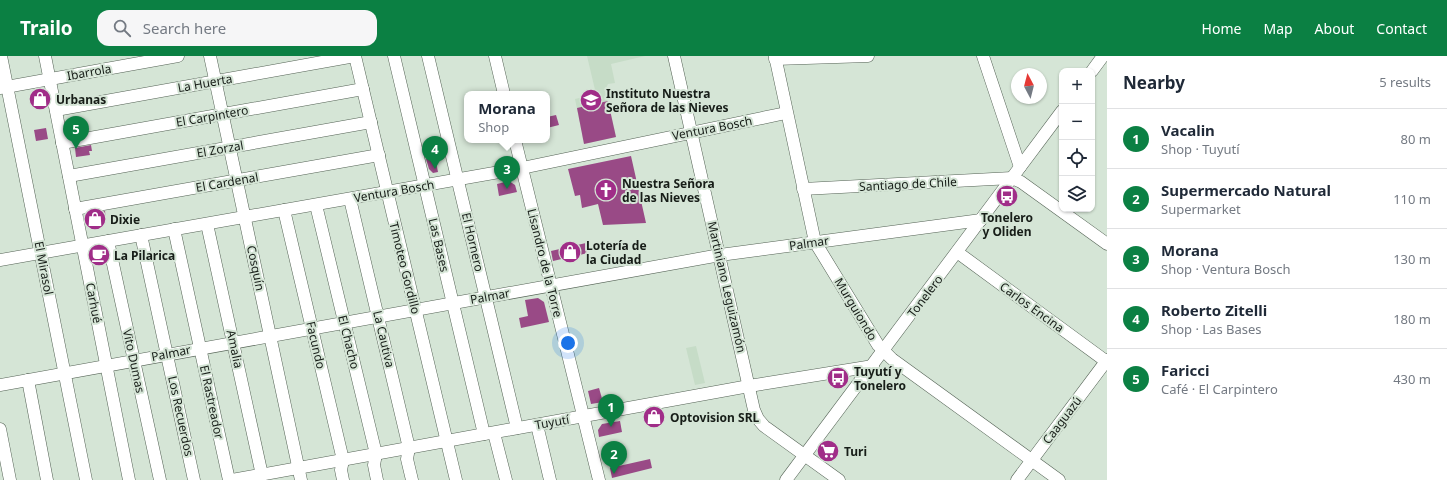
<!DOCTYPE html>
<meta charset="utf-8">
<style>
:root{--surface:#fff;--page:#f6f6f7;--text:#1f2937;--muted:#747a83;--line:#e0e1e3;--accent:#0b8043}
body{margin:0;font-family:"Noto Sans",sans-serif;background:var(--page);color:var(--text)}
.controls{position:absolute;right:12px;top:12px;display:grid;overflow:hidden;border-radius:8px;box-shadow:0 1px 3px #0004}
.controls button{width:36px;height:36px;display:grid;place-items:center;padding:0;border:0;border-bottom:1px solid var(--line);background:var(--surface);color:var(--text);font:20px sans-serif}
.compass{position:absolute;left:1011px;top:12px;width:36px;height:36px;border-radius:50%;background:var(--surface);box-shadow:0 1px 3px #0004;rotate:353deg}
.you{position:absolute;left:568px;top:287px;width:14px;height:14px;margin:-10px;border:3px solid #fff;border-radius:50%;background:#1a73e8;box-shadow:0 0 0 6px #1a73e833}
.badge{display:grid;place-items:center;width:26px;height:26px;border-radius:50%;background:var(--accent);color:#fff;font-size:13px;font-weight:700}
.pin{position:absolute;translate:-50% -33px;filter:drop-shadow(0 1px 2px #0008)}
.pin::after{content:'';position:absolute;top:21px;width:14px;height:12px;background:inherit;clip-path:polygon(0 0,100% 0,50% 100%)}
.popup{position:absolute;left:464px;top:35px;width:86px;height:52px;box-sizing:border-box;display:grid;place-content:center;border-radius:8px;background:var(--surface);filter:drop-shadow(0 1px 3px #0005);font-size:13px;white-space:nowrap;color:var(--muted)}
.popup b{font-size:15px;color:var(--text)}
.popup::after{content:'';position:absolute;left:50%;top:100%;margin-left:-8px;border:8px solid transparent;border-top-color:var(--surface)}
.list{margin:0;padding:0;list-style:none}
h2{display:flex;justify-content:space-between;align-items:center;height:52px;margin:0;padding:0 16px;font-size:17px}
h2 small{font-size:13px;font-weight:400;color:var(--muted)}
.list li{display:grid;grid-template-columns:26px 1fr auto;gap:12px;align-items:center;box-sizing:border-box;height:60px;padding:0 16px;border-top:1px solid var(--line)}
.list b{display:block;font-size:15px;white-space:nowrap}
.list p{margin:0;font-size:13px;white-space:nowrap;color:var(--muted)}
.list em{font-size:13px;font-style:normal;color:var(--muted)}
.icon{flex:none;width:22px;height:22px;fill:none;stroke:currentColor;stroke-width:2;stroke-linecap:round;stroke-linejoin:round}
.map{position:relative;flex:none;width:1107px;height:424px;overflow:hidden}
header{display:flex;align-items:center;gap:24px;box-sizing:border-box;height:56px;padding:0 20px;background:var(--accent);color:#fff}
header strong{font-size:19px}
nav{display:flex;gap:22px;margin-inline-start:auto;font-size:14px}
.search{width:280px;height:36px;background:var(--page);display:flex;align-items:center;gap:10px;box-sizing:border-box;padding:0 14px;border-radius:12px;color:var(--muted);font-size:15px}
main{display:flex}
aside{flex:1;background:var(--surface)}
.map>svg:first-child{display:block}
.built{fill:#c6dcc7}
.building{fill:#994a86}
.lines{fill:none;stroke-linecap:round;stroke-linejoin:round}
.minor-casing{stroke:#546255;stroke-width:13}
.minor{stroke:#fff;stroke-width:12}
.labels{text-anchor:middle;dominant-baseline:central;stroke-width:4;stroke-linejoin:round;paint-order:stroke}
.street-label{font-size:12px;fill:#171d18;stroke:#d5e5d6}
.poi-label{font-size:12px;font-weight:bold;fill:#171d18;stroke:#d5e5d6;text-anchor:start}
</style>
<header>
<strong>Trailo</strong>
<div class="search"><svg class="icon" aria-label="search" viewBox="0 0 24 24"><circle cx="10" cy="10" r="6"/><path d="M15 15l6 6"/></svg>Search here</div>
<nav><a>Home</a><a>Map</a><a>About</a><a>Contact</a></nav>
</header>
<main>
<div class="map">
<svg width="1107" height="424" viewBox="0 0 1107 424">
<rect width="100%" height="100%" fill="#d5e5d6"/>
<g class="built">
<polygon points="587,0 645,0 611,8 615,27 608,28 605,34 616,81 584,88 575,43 596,38"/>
<polygon points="696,290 705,327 695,329 686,292"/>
</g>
<g class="building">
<polygon points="608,45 616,81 584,88 577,52"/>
<polygon points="556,59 559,69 547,72 547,61"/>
<polygon points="46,72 48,83 36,85 34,74"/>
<polygon points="91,89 92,95 89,95 90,99 76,101 75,92"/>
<polygon points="631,100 646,167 603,169 598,148 582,152 580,139 575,140 568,113"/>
<polygon points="435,101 438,116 433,117 429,113 426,103"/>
<polygon points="509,125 515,129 517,136 499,140 497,128"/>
<polygon points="105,155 106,165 88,167 87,162 89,158"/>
<polygon points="586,187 588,197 553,205 551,195"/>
<polygon points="538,242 544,246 549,266 521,272 519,262 528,260 525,244"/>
<polygon points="599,332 603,346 591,348 588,335"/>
<polygon points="620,365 622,376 599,381 598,374 602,368"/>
<polygon points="650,403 652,412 612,422 610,412"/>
</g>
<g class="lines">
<g class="minor-casing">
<g id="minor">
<polyline points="1,0 86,424"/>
<polyline points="45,0 129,424"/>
<polyline points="210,0 301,424"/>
<polyline points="394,0 484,378"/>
<polyline points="428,0 517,372"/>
<polyline points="495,0 504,38"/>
<polyline points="674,0 754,354 758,363 764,370 839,424"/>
<polyline points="775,0 815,186 878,289 892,303 1059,424"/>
<polyline points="983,0 1020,111"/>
<polyline points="775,3 868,0"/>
<polyline points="1092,15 1103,0"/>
<polyline points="0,32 178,0"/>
<polyline points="56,54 355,0 456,424"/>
<polyline points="515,84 599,424"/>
<polyline points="62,87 363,33"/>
<polyline points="69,120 371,66"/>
<polyline points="803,133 1012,122 1021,126 1107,188"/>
<polyline points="350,143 409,392 407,403 412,424"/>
<polyline points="316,149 376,398 374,409 377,424"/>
<polyline points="75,153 379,99"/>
<polyline points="284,154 343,404 341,414 343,424"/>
<polyline points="207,168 262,419"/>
<polyline points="174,173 229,424"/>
<polyline points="141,179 194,424"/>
<polyline points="108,185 160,424"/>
<polyline points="957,196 1107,306"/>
<polyline points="0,204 522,112 786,57"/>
<polyline points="28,324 47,424"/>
<polyline points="0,329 720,199 981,164"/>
<polyline points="537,369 550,424"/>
<polyline points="0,373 10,424"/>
<polyline points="494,377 506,424"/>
<polyline points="232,424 749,330 873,310"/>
<polyline points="786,424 1062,55"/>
<polyline points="1017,424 1107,304"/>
</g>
</g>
<use href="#minor" class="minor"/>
</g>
<defs>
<g id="shop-disc" transform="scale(1.15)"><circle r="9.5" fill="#a02d88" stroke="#d5e5d6"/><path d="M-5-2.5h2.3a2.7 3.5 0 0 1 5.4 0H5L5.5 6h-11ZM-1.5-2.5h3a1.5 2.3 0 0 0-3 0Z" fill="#fff"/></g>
<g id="school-disc" transform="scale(1.15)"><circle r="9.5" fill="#a02d88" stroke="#d5e5d6"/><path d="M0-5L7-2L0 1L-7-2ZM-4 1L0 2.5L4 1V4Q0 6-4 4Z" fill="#fff"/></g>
<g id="church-disc" transform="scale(1.15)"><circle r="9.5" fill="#a02d88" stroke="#d5e5d6"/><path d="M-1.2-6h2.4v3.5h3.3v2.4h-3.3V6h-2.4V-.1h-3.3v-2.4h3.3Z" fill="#fff"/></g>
<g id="bus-disc" transform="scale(1.15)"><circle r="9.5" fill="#a02d88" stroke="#d5e5d6"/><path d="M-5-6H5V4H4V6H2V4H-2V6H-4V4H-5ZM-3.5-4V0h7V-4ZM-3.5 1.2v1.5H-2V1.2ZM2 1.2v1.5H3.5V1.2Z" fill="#fff"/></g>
<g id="cafe-disc" transform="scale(1.15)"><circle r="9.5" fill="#a02d88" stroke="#d5e5d6"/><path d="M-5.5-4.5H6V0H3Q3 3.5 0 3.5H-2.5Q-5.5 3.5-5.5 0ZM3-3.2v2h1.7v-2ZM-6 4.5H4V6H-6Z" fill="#fff"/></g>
<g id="supermarket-disc" transform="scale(1.15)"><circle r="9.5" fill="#a02d88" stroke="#d5e5d6"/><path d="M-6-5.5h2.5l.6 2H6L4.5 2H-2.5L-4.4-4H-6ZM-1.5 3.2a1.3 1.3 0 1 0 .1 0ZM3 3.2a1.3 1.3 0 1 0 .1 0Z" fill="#fff"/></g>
</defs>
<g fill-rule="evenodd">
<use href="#shop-disc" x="40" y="43"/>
<use href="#school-disc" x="591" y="44"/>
<use href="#church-disc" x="606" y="134"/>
<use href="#bus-disc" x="1007" y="140"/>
<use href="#shop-disc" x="95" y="163"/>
<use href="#shop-disc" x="570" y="196"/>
<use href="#cafe-disc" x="99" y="199"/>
<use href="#bus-disc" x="838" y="322"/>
<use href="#shop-disc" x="654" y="361"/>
<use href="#supermarket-disc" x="828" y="395"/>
</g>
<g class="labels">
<g class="street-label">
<text transform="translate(89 16) rotate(-10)">Ibarrola</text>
<text transform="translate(205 27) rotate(-10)">La Huerta</text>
<text transform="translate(212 60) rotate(-10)">El Carpintero</text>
<text transform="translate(712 72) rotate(-11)">Ventura Bosch</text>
<text transform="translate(220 93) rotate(-10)">El Zorzal</text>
<text transform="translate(227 126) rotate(-10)">El Cardenal</text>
<text transform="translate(908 128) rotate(-3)">Santiago de Chile</text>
<text transform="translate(394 135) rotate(-10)">Ventura Bosch</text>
<text transform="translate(473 186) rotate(77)">El Hornero</text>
<text transform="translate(809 187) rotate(-8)">Palmar</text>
<text transform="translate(439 189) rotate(77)">Las Bases</text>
<text transform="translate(545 207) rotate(76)">Lisandro de la Torre</text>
<text transform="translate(44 212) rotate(79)">El Mirasol</text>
<text transform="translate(256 212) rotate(78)">Cosquín</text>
<text transform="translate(405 212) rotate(76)">Timoteo Gordillo</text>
<text transform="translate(727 231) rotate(77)">Martiniano Leguizamón</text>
<text transform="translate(490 240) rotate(-10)">Palmar</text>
<text transform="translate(925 240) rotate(-53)">Tonelero</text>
<text transform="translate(94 247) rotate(79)">Carhué</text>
<text transform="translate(1032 251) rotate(36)">Carlos Encina</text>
<text transform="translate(856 253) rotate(59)">Murguiondo</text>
<text transform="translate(384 283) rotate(77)">La Cautiva</text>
<text transform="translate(349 286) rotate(76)">El Chacho</text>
<text transform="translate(316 289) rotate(77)">Facundo</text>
<text transform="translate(235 293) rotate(78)">Amalia</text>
<text transform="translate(171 297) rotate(-11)">Palmar</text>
<text transform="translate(134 305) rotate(78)">Vito Dumas</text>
<text transform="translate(212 346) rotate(78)">El Rastreador</text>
<text transform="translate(181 360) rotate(78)">Los Recuerdos</text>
<text transform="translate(1062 364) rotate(-53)">Caaguazú</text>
<text transform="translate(552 366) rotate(-10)">Tuyutí</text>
</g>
<g class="poi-label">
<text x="606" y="37">Instituto Nuestra<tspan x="606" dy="14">Señora de las Nieves</tspan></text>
<text x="56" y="43">Urbanas</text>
<text x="622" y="127">Nuestra Señora<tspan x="622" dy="14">de las Nieves</tspan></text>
<text x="1007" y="161" text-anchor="middle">Tonelero<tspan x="1007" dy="14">y Oliden</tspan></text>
<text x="110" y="163">Dixie</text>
<text x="586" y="189">Lotería de<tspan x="586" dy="14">la Ciudad</tspan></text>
<text x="114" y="199">La Pilarica</text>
<text x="854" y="315">Tuyutí y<tspan x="854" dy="14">Tonelero</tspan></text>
<text x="670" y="361">Optovision SRL</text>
<text x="844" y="395">Turi</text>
</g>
</g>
</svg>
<div class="controls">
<button>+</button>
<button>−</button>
<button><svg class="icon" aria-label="locate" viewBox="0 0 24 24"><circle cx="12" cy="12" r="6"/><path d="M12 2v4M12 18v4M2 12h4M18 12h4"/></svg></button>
<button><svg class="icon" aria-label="layers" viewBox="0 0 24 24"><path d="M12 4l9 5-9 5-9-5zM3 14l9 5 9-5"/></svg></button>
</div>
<svg class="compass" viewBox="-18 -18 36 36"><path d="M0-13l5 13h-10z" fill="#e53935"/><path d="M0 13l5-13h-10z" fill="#747a83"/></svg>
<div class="you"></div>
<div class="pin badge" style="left:611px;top:371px">1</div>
<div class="pin badge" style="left:614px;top:418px">2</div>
<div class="pin badge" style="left:507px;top:133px">3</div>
<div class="popup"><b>Morana</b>Shop</div>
<div class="pin badge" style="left:435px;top:113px">4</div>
<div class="pin badge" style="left:76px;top:93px">5</div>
</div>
<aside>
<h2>Nearby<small>5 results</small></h2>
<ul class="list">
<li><span class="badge">1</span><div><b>Vacalin</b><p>Shop · Tuyutí</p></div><em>80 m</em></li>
<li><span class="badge">2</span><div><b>Supermercado Natural</b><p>Supermarket</p></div><em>110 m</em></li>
<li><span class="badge">3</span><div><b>Morana</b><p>Shop · Ventura Bosch</p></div><em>130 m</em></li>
<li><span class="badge">4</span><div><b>Roberto Zitelli</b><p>Shop · Las Bases</p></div><em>180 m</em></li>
<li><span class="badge">5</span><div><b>Faricci</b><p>Café · El Carpintero</p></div><em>430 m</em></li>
</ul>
</aside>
</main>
